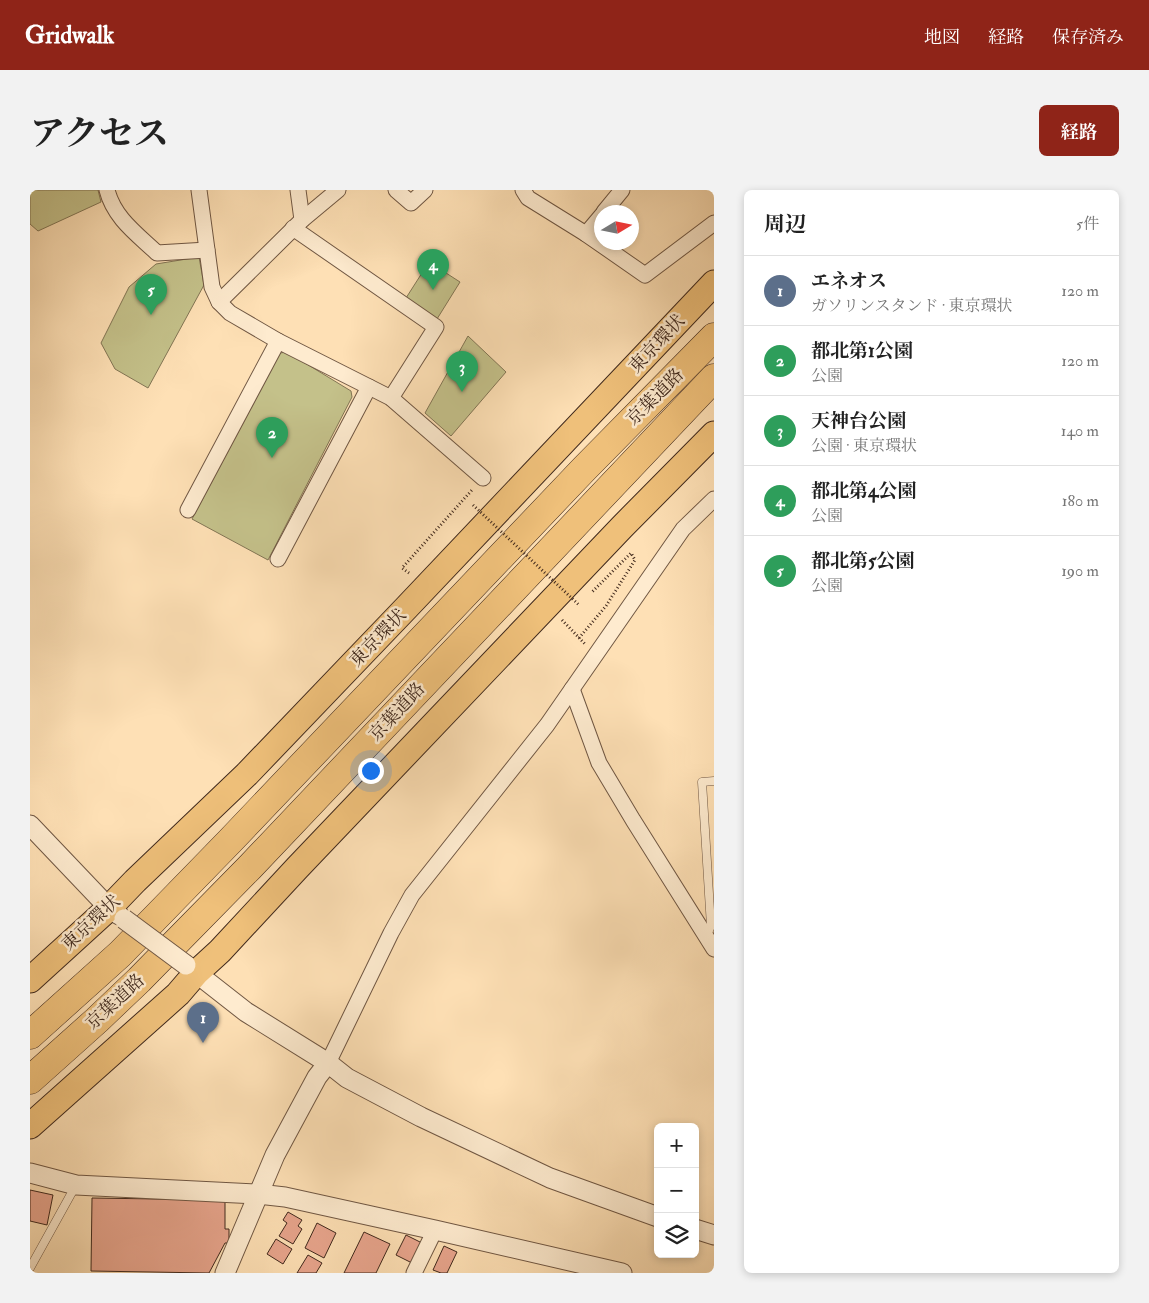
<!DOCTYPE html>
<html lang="ja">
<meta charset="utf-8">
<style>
:root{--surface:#fff;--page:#f2f2f2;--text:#222;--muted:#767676;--line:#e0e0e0;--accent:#8f2418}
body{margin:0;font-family:"IM FELL Double Pica","Noto Serif JP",serif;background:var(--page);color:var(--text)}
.controls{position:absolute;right:15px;bottom:15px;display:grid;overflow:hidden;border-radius:8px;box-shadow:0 2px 8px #0003}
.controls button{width:45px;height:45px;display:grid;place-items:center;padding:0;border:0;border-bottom:1px solid var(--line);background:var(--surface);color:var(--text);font:25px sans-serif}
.compass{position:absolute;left:564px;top:15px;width:45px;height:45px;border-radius:50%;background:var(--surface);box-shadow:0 2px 8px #0003;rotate:80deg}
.you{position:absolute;left:340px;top:580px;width:18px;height:18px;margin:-12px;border:4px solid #fff;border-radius:50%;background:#1a73e8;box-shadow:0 0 0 8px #1a73e833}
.badge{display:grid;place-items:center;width:32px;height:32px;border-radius:50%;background:var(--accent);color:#fff;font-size:16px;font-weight:700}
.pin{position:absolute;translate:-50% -41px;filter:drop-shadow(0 1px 2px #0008)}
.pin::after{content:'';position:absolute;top:26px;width:18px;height:15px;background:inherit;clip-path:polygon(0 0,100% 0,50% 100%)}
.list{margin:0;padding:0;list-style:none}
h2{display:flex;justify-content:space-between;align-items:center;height:65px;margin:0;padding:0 20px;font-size:21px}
h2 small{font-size:16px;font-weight:400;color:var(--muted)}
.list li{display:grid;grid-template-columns:32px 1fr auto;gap:15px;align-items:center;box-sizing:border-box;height:70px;padding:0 20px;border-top:1px solid var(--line)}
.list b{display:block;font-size:19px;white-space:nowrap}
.list p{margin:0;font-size:16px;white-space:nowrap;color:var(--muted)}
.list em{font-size:16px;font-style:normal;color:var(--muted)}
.icon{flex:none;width:28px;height:28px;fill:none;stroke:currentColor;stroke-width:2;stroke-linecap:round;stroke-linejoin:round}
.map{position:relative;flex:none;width:684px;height:1083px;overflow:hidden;border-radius:8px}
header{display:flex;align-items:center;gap:30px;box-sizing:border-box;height:70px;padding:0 25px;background:var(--accent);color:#fff}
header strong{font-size:24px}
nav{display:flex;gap:28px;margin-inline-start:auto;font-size:18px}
.intro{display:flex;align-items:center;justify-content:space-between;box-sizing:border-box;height:120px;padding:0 30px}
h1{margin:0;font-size:35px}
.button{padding:12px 22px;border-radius:8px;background:var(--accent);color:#fff;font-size:18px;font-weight:700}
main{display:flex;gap:30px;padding:0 30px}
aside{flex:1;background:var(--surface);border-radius:8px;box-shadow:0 2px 8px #0003}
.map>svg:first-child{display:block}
.green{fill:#c4c18a;stroke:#827554}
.building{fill:#e8a58d;stroke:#40291d}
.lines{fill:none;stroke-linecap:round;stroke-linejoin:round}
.service-casing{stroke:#705743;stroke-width:9}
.minor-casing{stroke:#705743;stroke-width:17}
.tertiary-casing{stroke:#705743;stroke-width:21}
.trunk-casing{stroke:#40291d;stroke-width:27}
.motorway-casing{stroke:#40291d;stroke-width:29}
.path{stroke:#40291d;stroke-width:3;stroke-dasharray:1 2.5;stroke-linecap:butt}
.service{stroke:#feebcf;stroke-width:8}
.minor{stroke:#feebcf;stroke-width:15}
.tertiary{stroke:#feebcf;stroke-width:19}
.trunk{stroke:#efc07a;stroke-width:25}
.motorway{stroke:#efc07a;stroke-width:28}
.tertiary-bridge-casing{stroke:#705743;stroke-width:21;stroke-linecap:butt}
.path-bridge{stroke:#40291d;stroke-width:3;stroke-dasharray:1 2.5;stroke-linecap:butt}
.tertiary-bridge{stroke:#feebcf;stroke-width:19}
.labels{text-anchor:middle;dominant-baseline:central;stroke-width:5;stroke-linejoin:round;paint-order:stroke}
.street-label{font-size:18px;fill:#40291d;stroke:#feebcf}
</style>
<header>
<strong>Gridwalk</strong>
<nav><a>地図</a><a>経路</a><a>保存済み</a></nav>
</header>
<div class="intro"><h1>アクセス</h1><a class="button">経路</a></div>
<main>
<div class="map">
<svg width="684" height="1083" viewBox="0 0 684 1083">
<rect width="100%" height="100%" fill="#fee0b5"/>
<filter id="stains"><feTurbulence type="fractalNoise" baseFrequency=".004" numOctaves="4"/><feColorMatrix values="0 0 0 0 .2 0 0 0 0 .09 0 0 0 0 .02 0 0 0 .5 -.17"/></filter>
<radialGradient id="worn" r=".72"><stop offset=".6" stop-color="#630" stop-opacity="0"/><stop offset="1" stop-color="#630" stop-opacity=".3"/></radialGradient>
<g class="green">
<polygon points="0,0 68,0 71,12 8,41 0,34"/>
<polygon points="169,67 174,95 118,198 85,179 71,153 99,97 126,74"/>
<polygon points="399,72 430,92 407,129 376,108"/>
<polygon points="438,146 476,182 421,246 395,223"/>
<polygon points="257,162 321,201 322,207 238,370 162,329 250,163"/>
</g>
<g class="building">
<polygon points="0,1000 23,1005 17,1035 0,1031"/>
<polygon points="62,1008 195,1010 195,1039 199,1039 199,1053 195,1053 179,1083 61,1081"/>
<polygon points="258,1022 272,1030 268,1036 272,1039 263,1054 249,1046 257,1033 253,1030"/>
<polygon points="287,1033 306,1043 294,1068 275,1058"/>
<polygon points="334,1042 360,1054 346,1083 314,1083"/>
<polygon points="376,1045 392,1053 382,1073 366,1065"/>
<polygon points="246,1049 262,1059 253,1074 237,1064"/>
<polygon points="414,1056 427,1062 417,1083 411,1083 403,1080"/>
<polygon points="278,1065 292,1073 286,1083 267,1083"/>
</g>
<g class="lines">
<g class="service-casing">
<g id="service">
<polyline points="676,747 681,736 672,592 684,591"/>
<polyline points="0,1078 46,995"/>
</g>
</g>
<g class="minor-casing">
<g id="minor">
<path d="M77 0C84 28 107 44 127 63L177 60"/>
<polyline points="169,0 182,97 189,112 200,123 248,151 361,208 453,288"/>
<polyline points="268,0 272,30"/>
<polyline points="366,0 381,13 395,0"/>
<polyline points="493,0 498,8 556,44 615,85 684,33"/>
<polyline points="574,22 592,0"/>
<polyline points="263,38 406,137 361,208"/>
<polyline points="556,44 572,25"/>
<polyline points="189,112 272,30 308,0"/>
<polyline points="158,320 248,151"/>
<polyline points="248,369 339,197"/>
<polyline points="542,499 569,573 603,630 684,759"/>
<polyline points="298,873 361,743 382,705 517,535 653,339 684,309"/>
<polyline points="384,1083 405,1040"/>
</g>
</g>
<g class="tertiary-casing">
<g id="tertiary">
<polyline points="0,635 79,718 89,725"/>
<polyline points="156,775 216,822 298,873 317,888 391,927 520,988 628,1027"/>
<polyline points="0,983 46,995 228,1004 255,1007 405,1040 592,1083"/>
<polyline points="665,1039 684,1045"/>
<polyline points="195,1083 245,965 287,887 298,873"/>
</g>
</g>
<g class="trunk-casing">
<g id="trunk">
<polyline points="0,790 79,718 105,691 217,584 377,417 684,93"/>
<polyline points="0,936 148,804 166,783 190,761 268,677 592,337 684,244"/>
</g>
</g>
<g class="motorway-casing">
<g id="motorway">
<polyline points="0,845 90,764 200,651 554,279 684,147"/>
<polyline points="0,890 67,830 109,790 220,677 684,188"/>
</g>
</g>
<g class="path">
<polyline points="379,383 372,378 442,300"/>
<polyline points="532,430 555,454"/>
<polyline points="549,448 576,416 605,370 601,363 562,402"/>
</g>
<use href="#service" class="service"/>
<use href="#minor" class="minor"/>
<use href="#tertiary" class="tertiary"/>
<use href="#trunk" class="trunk"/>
<use href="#motorway" class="motorway"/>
<g class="tertiary-bridge-casing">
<polyline id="tertiary-bridge" points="94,729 156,775"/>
</g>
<polyline class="path-bridge" points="443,315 549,415"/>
<use href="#tertiary-bridge" class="tertiary-bridge"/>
</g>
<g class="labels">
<g class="street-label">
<text transform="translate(627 154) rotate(-47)">東京環状</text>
<text transform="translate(625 207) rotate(-45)">京葉道路</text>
<text transform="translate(348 448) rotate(-46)">東京環状</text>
<text transform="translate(367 522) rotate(-47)">京葉道路</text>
<text transform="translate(61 733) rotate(-43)">東京環状</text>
<text transform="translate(85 812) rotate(-43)">京葉道路</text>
</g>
</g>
<rect width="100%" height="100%" filter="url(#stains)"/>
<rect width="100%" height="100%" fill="url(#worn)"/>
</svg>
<div class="controls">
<button>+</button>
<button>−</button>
<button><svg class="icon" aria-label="layers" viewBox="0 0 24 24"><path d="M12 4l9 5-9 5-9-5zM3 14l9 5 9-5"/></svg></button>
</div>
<svg class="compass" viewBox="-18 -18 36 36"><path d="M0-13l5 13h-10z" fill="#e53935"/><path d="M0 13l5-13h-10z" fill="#767676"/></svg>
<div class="you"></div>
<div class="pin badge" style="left:173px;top:853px;background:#5c6f8a">1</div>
<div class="pin badge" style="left:242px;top:268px;background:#2e9e5b">2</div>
<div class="pin badge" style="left:432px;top:202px;background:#2e9e5b">3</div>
<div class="pin badge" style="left:403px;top:100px;background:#2e9e5b">4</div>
<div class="pin badge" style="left:121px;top:125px;background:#2e9e5b">5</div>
</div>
<aside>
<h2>周辺<small>5件</small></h2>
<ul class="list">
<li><span class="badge" style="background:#5c6f8a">1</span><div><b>エネオス</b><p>ガソリンスタンド · 東京環状</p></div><em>120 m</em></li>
<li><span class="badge" style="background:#2e9e5b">2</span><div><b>都北第1公園</b><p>公園</p></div><em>120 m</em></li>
<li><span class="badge" style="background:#2e9e5b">3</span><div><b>天神台公園</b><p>公園 · 東京環状</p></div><em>140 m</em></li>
<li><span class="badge" style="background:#2e9e5b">4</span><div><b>都北第4公園</b><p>公園</p></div><em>180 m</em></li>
<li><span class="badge" style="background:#2e9e5b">5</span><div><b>都北第5公園</b><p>公園</p></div><em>190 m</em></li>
</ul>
</aside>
</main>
